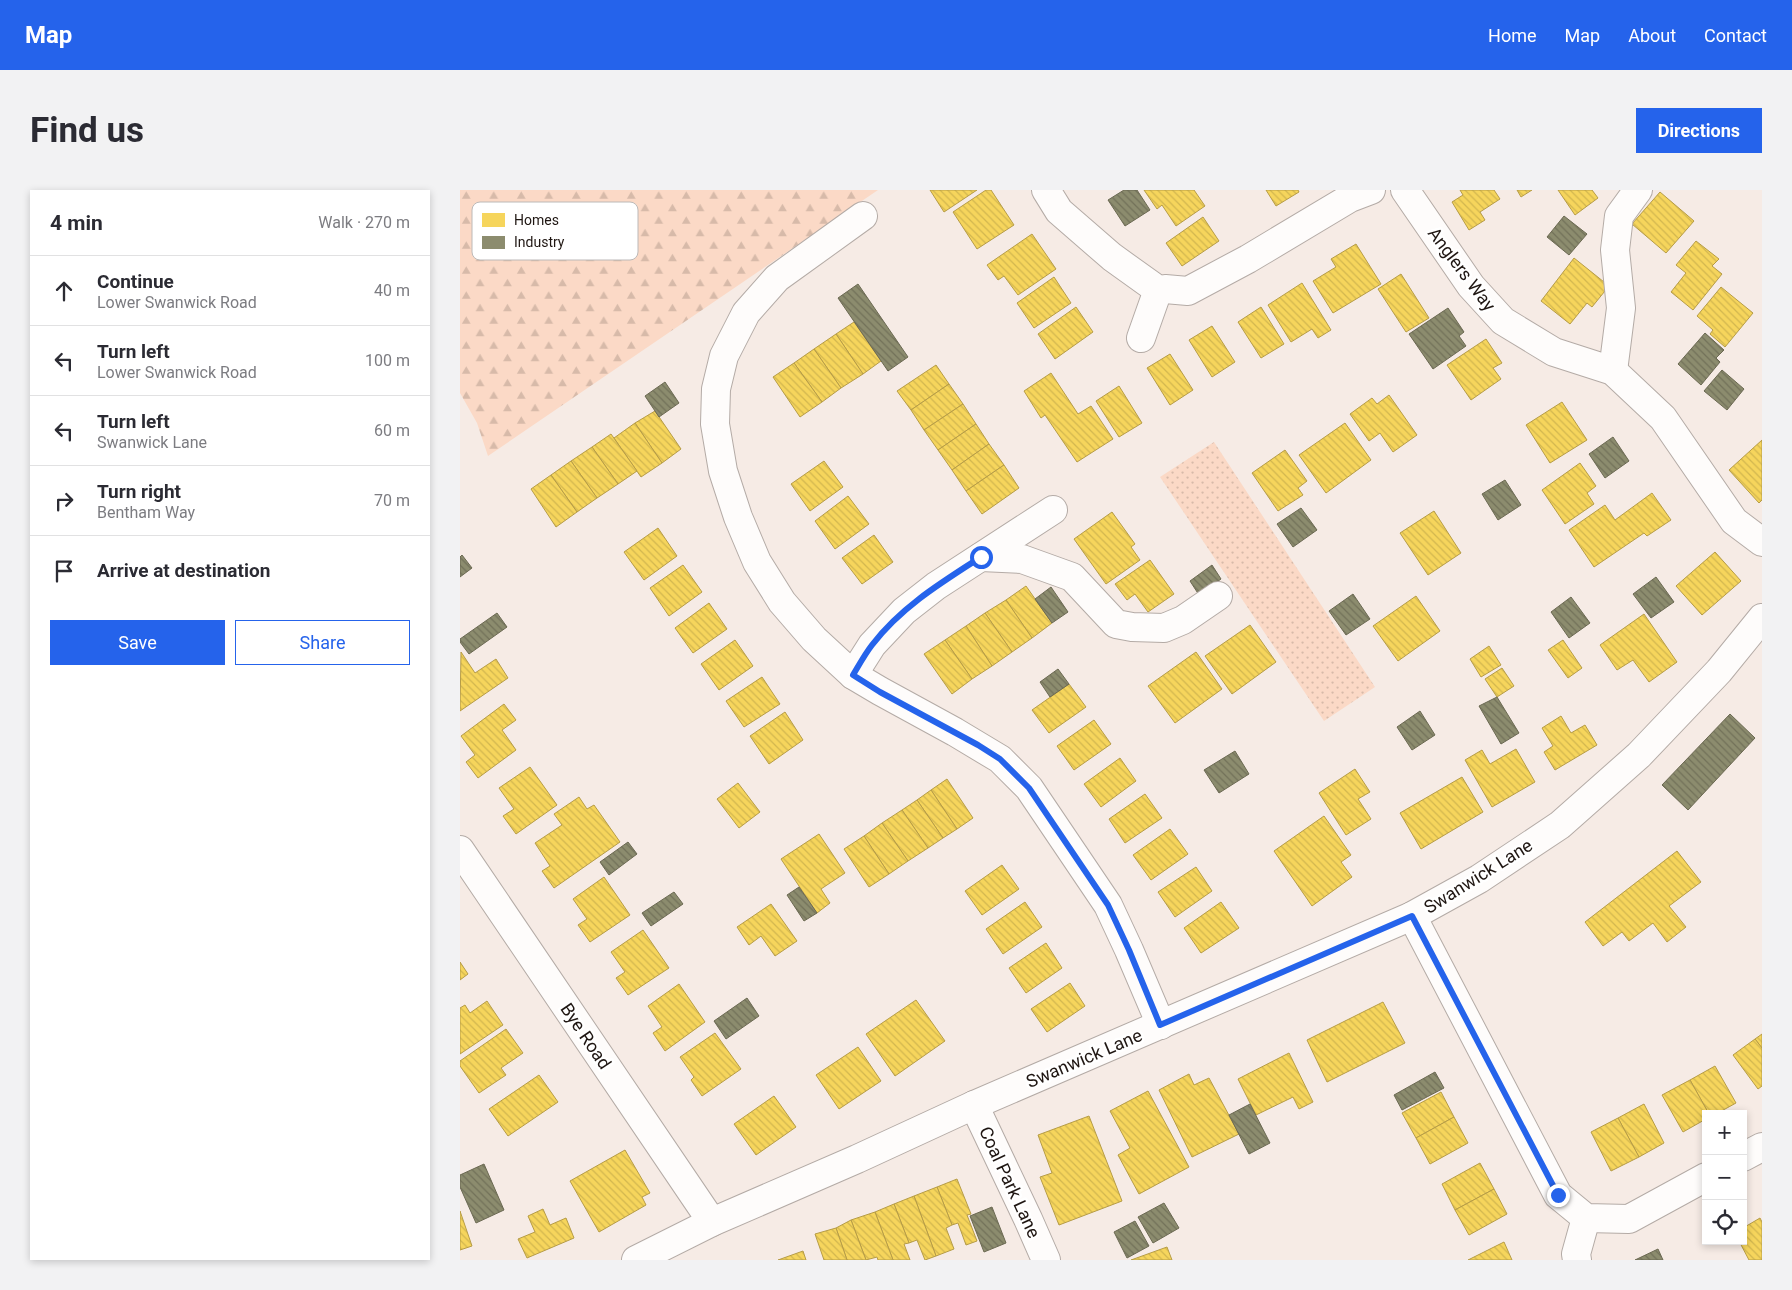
<!DOCTYPE html>
<meta charset="utf-8">
<style>
:root{--surface:#fff;--page:#f2f2f3;--text:#2b2b33;--muted:#7c7c81;--line:#e1e1e2;--accent:#2563eb}
body{margin:0;font-family:Roboto,sans-serif;background:var(--page);color:var(--text)}
.controls{position:absolute;right:15px;bottom:15px;display:grid;overflow:hidden;border-radius:0px;box-shadow:0 2px 8px #0003}
.controls button{width:45px;height:45px;display:grid;place-items:center;padding:0;border:0;border-bottom:1px solid var(--line);background:var(--surface);color:var(--text);font:25px sans-serif}
.stop{position:absolute;width:15px;height:15px;margin:-11px;border:4px solid #2563eb;border-radius:50%;background:#fff}
.stop.end{background:#2563eb;border-color:#fff;box-shadow:0 1px 5px #0008}
.list{margin:0;padding:0;list-style:none}
h2{display:flex;justify-content:space-between;align-items:center;height:65px;margin:0;padding:0 20px;font-size:21px}
h2 small{font-size:16px;font-weight:400;color:var(--muted)}
.list li{display:grid;grid-template-columns:32px 1fr auto;gap:15px;align-items:center;box-sizing:border-box;height:70px;padding:0 20px;border-top:1px solid var(--line)}
.list b{display:block;font-size:19px;white-space:nowrap}
.list p{margin:0;font-size:16px;white-space:nowrap;color:var(--muted)}
.list em{font-size:16px;font-style:normal;color:var(--muted)}
.actions{display:flex;gap:10px;padding:15px 20px}
.actions a{flex:1;padding:11px 0;border:1px solid var(--accent);border-radius:0px;text-align:center;font-size:18px;color:var(--accent)}
.actions .main{background:var(--accent);color:#fff}
.icon{flex:none;width:28px;height:28px;fill:none;stroke:currentColor;stroke-width:2;stroke-linecap:round;stroke-linejoin:round}
.map{position:relative;flex:none;width:1302px;height:1070px;overflow:hidden;border-radius:0px}
header{display:flex;align-items:center;gap:30px;box-sizing:border-box;height:70px;padding:0 25px;background:var(--accent);color:#fff}
header strong{font-size:24px}
nav{display:flex;gap:28px;margin-inline-start:auto;font-size:18px}
.intro{display:flex;align-items:center;justify-content:space-between;box-sizing:border-box;height:120px;padding:0 30px}
h1{margin:0;font-size:35px}
.button{padding:12px 22px;border-radius:0px;background:var(--accent);color:#fff;font-size:18px;font-weight:700}
main{display:flex;gap:30px;padding:0 30px}
aside{flex:1;background:var(--surface);border-radius:0px;box-shadow:0 2px 8px #0003}
.map>svg:first-child{display:block}
.grass{fill:url(#grass-dots)}
.forest{fill:url(#forest-firs)}
.homes{fill:url(#homes-back-hatch);stroke:#b69c46}
.industry{fill:url(#industry-back-hatch);stroke:#6b6952}
.lines{fill:none;stroke-linecap:round;stroke-linejoin:round}
.minor-casing{stroke:#b4aba6;stroke-width:30}
.minor{stroke:#fefcfb;stroke-width:28}
.route{stroke:#2563eb;stroke-width:6}
.labels{text-anchor:middle;dominant-baseline:central;stroke-width:5;stroke-linejoin:round;paint-order:stroke}
.street-label{font-size:18px;fill:#1f1612;stroke:#fff}
.key{fill:#fff;stroke:#bcb9b8;stroke-width:1}
.key-label{font-size:14px;fill:#1f1612}
</style>
<header>
<strong>Map</strong>
<nav><a>Home</a><a>Map</a><a>About</a><a>Contact</a></nav>
</header>
<div class="intro"><h1>Find us</h1><a class="button">Directions</a></div>
<main>
<aside>
<h2>4 min<small>Walk · 270 m</small></h2>
<ul class="list">
<li><svg class="icon" aria-label="ahead" viewBox="0 0 24 24"><path d="M12 20V5M6 11l6-6 6 6"/></svg><div><b>Continue</b><p>Lower Swanwick Road</p></div><em>40 m</em></li>
<li><svg class="icon" aria-label="left" viewBox="0 0 24 24"><path d="M17 20v-9H6M10 6l-5 5 5 5"/></svg><div><b>Turn left</b><p>Lower Swanwick Road</p></div><em>100 m</em></li>
<li><svg class="icon" aria-label="left" viewBox="0 0 24 24"><path d="M17 20v-9H6M10 6l-5 5 5 5"/></svg><div><b>Turn left</b><p>Swanwick Lane</p></div><em>60 m</em></li>
<li><svg class="icon" aria-label="right" viewBox="0 0 24 24"><path d="M7 20v-9h11M14 6l5 5-5 5"/></svg><div><b>Turn right</b><p>Bentham Way</p></div><em>70 m</em></li>
<li><svg class="icon" aria-label="arrive" viewBox="0 0 24 24"><path d="M6 21V4h12l-3 4 3 4H6"/></svg><div><b>Arrive at destination</b></div></li>
</ul>
<div class="actions"><a class="main">Save</a><a>Share</a></div>
</aside>
<div class="map">
<svg width="1302" height="1070" viewBox="0 0 1302 1070">
<defs>
<pattern id="grass-dots" width="8" height="8" patternUnits="userSpaceOnUse" patternTransform="scale(1.25)"><rect width="8" height="8" fill="#fbd9c6"/><path d="M2 2h.1M6 6h.1" fill="none" stroke="#d7baa9" stroke-width="1.8" stroke-linecap="round"/></pattern>
<pattern id="forest-firs" width="22" height="20" patternUnits="userSpaceOnUse" patternTransform="scale(1.25)"><rect width="22" height="20" fill="#fbd9c6"/><path d="M5 1l3.5 6h-7zM16 11l3.5 6h-7z" fill="#d7baa9"/></pattern>
<pattern id="homes-back-hatch" width="6" height="6" patternUnits="userSpaceOnUse" patternTransform="scale(1.25)"><rect width="6" height="6" fill="#f6d55c"/><path d="M-1 5l2 2M0 0l6 6M5-1l2 2" fill="none" stroke="#d2b64f"/></pattern>
<pattern id="industry-back-hatch" width="6" height="6" patternUnits="userSpaceOnUse" patternTransform="scale(1.25)"><rect width="6" height="6" fill="#8c8c6e"/><path d="M-1 5l2 2M0 0l6 6M5-1l2 2" fill="none" stroke="#727159"/></pattern>
</defs>
<rect width="100%" height="100%" fill="#f6ebe5"/>
<polygon class="grass" points="754,252 915,497 864,531 700,287"/>
<polygon class="forest" points="0,0 418,0 28,266 17,233 0,203"/>
<g class="homes">
<polygon points="470,0 517,0 484,22"/>
<polygon points="526,0 531,0 554,35 517,59 493,22"/>
<polygon points="684,0 734,0 745,16 716,36 702,15 697,19"/>
<polygon points="806,0 838,0 839,2 816,16"/>
<polygon points="1000,0 1034,0 1040,9 1020,22 1025,30 1009,40 992,12 1003,5"/>
<polygon points="1057,0 1072,0 1061,7"/>
<polygon points="1098,0 1132,0 1138,8 1115,25"/>
<polygon points="1200,2 1234,31 1206,63 1172,34"/>
<polygon points="743,27 759,51 722,76 706,53"/>
<polygon points="572,44 596,79 558,105 544,86 538,90 527,75"/>
<polygon points="1236,51 1259,69 1252,76 1262,84 1233,120 1211,102 1226,83 1216,75"/>
<polygon points="896,54 921,94 873,123 853,91 876,77 871,69"/>
<polygon points="1114,68 1149,96 1132,117 1127,113 1110,134 1081,111"/>
<polygon points="941,84 969,128 946,142 918,99"/>
<polygon points="594,87 611,113 574,138 557,113"/>
<polygon points="842,93 871,140 858,148 852,139 831,152 808,115"/>
<polygon points="1261,97 1293,123 1265,157 1250,144 1253,140 1237,126"/>
<polygon points="616,117 633,142 595,169 578,144"/>
<polygon points="801,117 824,154 801,168 778,132"/>
<polygon points="394,132 421,171 403,184 376,144"/>
<polygon points="752,136 775,172 752,187 729,150"/>
<polygon points="376,144 403,184 381,198 354,159"/>
<polygon points="1026,149 1042,173 1033,178 1041,189 1011,210 987,175"/>
<polygon points="354,159 381,198 362,212 334,173"/>
<polygon points="710,164 733,200 710,215 687,178"/>
<polygon points="334,173 362,212 340,227 313,187"/>
<polygon points="476,175 489,194 451,220 437,201"/>
<polygon points="591,183 618,224 631,216 653,249 617,272 585,225 581,228 564,201"/>
<polygon points="489,194 503,214 464,240 451,220"/>
<polygon points="659,196 682,233 659,247 636,211"/>
<polygon points="929,205 957,245 933,262 920,243 909,251 890,224 912,208 917,214"/>
<polygon points="1102,212 1127,250 1090,273 1066,235"/>
<polygon points="503,214 516,234 478,260 464,240"/>
<polygon points="195,221 221,259 202,273 175,233"/>
<polygon points="175,233 202,273 181,287 154,248"/>
<polygon points="885,233 911,270 866,303 839,265"/>
<polygon points="516,234 529,254 492,280 478,260"/>
<polygon points="151,244 177,281 158,294 132,257"/>
<polygon points="1302,250 1302,310 1299,313 1269,280"/>
<polygon points="529,254 544,275 506,301 492,280"/>
<polygon points="132,257 158,294 137,308 111,271"/>
<polygon points="825,260 847,291 838,298 843,305 818,321 792,283"/>
<polygon points="111,271 137,308 117,322 91,285"/>
<polygon points="364,271 383,297 350,321 331,294"/>
<polygon points="1120,273 1136,296 1127,303 1134,314 1105,334 1082,300"/>
<polygon points="544,275 559,298 522,324 506,301"/>
<polygon points="91,285 117,322 96,337 71,299"/>
<polygon points="1192,303 1211,330 1187,346 1184,343 1134,377 1109,340 1145,315 1155,330"/>
<polygon points="388,306 409,334 375,359 355,331"/>
<polygon points="974,321 1001,363 968,385 940,343"/>
<polygon points="652,322 675,354 671,357 680,370 646,394 614,349"/>
<polygon points="198,338 217,366 184,390 164,362"/>
<polygon points="414,345 433,372 402,394 382,368"/>
<polygon points="1255,362 1281,391 1242,425 1216,396"/>
<polygon points="690,370 714,404 688,422 675,404 667,410 655,394"/>
<polygon points="223,375 242,402 209,426 190,398"/>
<polygon points="566,396 592,433 572,448 546,410"/>
<polygon points="956,406 980,441 938,471 913,436"/>
<polygon points="546,410 572,448 552,462 525,423"/>
<polygon points="249,413 267,439 233,463 215,438"/>
<polygon points="525,423 552,462 532,476 506,436"/>
<polygon points="1184,424 1217,472 1189,492 1173,470 1157,480 1140,455"/>
<polygon points="790,435 816,472 772,504 745,466"/>
<polygon points="506,436 532,476 512,489 485,450"/>
<polygon points="275,450 293,476 259,500 241,474"/>
<polygon points="485,450 512,489 492,504 464,464"/>
<polygon points="1103,450 1122,478 1108,488 1088,460"/>
<polygon points="1029,456 1041,475 1021,487 1010,469"/>
<polygon points="1,462 15,483 36,469 48,488 0,521"/>
<polygon points="736,462 762,499 715,533 688,496"/>
<polygon points="1042,478 1054,496 1037,507 1025,489"/>
<polygon points="302,487 320,514 284,537 266,511"/>
<polygon points="609,494 626,517 589,543 572,520"/>
<polygon points="44,514 56,530 42,540 56,560 18,588 6,572 15,565 1,546"/>
<polygon points="325,522 343,550 309,574 290,546"/>
<polygon points="1101,526 1111,543 1125,535 1137,555 1095,580 1084,562 1093,556 1082,538"/>
<polygon points="634,530 651,554 614,580 597,556"/>
<polygon points="1056,559 1075,592 1032,617 1005,570 1022,560 1030,574"/>
<polygon points="660,568 676,591 641,617 624,594"/>
<polygon points="70,577 97,615 56,644 43,626 54,619 39,598"/>
<polygon points="895,579 910,602 898,609 911,629 886,645 859,603"/>
<polygon points="1002,587 1023,622 961,659 940,623"/>
<polygon points="487,589 513,628 497,639 471,600"/>
<polygon points="278,593 300,622 279,638 257,609"/>
<polygon points="471,600 497,639 483,648 457,610"/>
<polygon points="685,604 702,628 665,653 649,629"/>
<polygon points="119,607 127,619 134,615 160,652 94,698 82,681 90,676 75,653 102,635 94,624"/>
<polygon points="457,610 483,648 468,658 442,620"/>
<polygon points="442,620 468,658 448,671 422,633"/>
<polygon points="864,626 891,665 881,672 892,687 852,716 814,661"/>
<polygon points="422,633 448,671 429,684 404,646"/>
<polygon points="710,639 728,664 691,690 673,665"/>
<polygon points="359,644 385,683 361,699 370,713 357,723 321,669"/>
<polygon points="404,646 429,684 409,697 384,659"/>
<polygon points="1217,661 1241,692 1209,716 1226,737 1207,752 1193,733 1169,751 1162,742 1143,756 1125,732"/>
<polygon points="542,675 559,699 522,725 505,701"/>
<polygon points="736,677 752,701 715,727 698,702"/>
<polygon points="144,687 170,725 130,752 118,735 127,729 113,709"/>
<polygon points="565,712 582,737 543,764 526,739"/>
<polygon points="761,712 779,738 741,763 724,738"/>
<polygon points="311,714 337,751 315,766 301,746 289,755 277,737"/>
<polygon points="183,740 209,778 168,805 156,788 165,782 151,762"/>
<polygon points="586,753 602,778 566,803 549,778"/>
<polygon points="0,772 8,784 0,790"/>
<polygon points="610,793 625,816 587,842 571,819"/>
<polygon points="219,794 245,832 205,861 193,843 202,837 188,816"/>
<polygon points="456,810 485,851 435,886 406,844"/>
<polygon points="27,811 43,835 0,864 0,818 5,815 10,823"/>
<polygon points="923,812 945,853 867,892 847,850"/>
<polygon points="46,839 63,863 41,878 46,885 19,903 0,876 0,871"/>
<polygon points="255,843 281,879 242,906 231,890 234,887 220,867"/>
<polygon points="1302,844 1302,858 1295,849"/>
<polygon points="1295,849 1302,858 1302,896 1298,899 1273,865"/>
<polygon points="398,857 421,891 379,919 356,885"/>
<polygon points="829,863 853,912 839,919 833,907 796,925 778,889"/>
<polygon points="1255,876 1276,913 1256,924 1249,924 1230,890"/>
<polygon points="729,884 734,895 749,888 779,944 732,967 699,900"/>
<polygon points="79,885 98,912 48,946 29,919"/>
<polygon points="1230,890 1249,924 1246,924 1246,929 1223,942 1202,905"/>
<polygon points="688,901 729,977 679,1004 658,965 670,958 650,921"/>
<polygon points="981,902 994,927 956,948 942,923"/>
<polygon points="314,906 336,937 296,965 274,934"/>
<polygon points="1184,914 1204,953 1179,967 1158,928"/>
<polygon points="629,926 662,1011 599,1035 580,987 592,983 578,945"/>
<polygon points="994,927 1008,953 970,974 956,948"/>
<polygon points="1158,928 1179,967 1151,981 1131,942"/>
<polygon points="165,960 190,1003 182,1007 186,1015 139,1042 110,991"/>
<polygon points="1020,973 1034,999 995,1020 982,994"/>
<polygon points="497,989 511,1024 507,1025 517,1051 506,1055 498,1033 492,1035 477,997"/>
<polygon points="477,997 492,1035 486,1038 494,1059 476,1066 454,1006"/>
<polygon points="1034,999 1047,1024 1009,1045 995,1020"/>
<polygon points="454,1006 476,1066 465,1070 457,1050 449,1053 434,1014"/>
<polygon points="434,1014 449,1053 444,1054 450,1070 433,1070 415,1022"/>
<polygon points="83,1019 90,1035 106,1028 114,1048 67,1068 58,1049 75,1042 68,1026"/>
<polygon points="0,1021 12,1056 0,1060"/>
<polygon points="415,1022 433,1070 418,1070 417,1067 406,1070 391,1030"/>
<polygon points="1300,1028 1302,1032 1302,1070 1289,1070 1279,1051 1283,1051 1283,1038"/>
<polygon points="391,1030 406,1070 387,1070 376,1038"/>
<polygon points="376,1038 387,1070 364,1070 355,1044"/>
<polygon points="1044,1052 1052,1070 1008,1070"/>
<polygon points="707,1057 712,1070 671,1070"/>
<polygon points="343,1061 346,1070 318,1070"/>
</g>
<g class="industry">
<polygon points="664,0 677,0 690,20 665,36 648,10"/>
<polygon points="1104,26 1127,44 1109,65 1087,47"/>
<polygon points="398,94 448,167 428,181 378,108"/>
<polygon points="988,118 1004,142 999,146 1006,156 973,179 949,144"/>
<polygon points="1245,143 1264,160 1256,168 1260,172 1241,195 1218,174"/>
<polygon points="1262,180 1284,199 1267,220 1244,201"/>
<polygon points="205,192 219,213 199,227 185,206"/>
<polygon points="1153,247 1169,271 1145,288 1129,264"/>
<polygon points="1045,290 1061,315 1038,330 1022,304"/>
<polygon points="841,318 857,340 833,357 817,334"/>
<polygon points="2,365 12,378 0,387 0,367"/>
<polygon points="752,375 761,389 739,405 730,391"/>
<polygon points="1196,387 1214,412 1191,428 1173,404"/>
<polygon points="591,397 608,422 592,433 575,409"/>
<polygon points="893,404 910,429 886,445 869,421"/>
<polygon points="1111,407 1130,433 1109,448 1091,422"/>
<polygon points="37,423 47,437 9,464 0,452 0,449"/>
<polygon points="598,479 609,494 590,507 580,492"/>
<polygon points="1037,507 1059,543 1041,554 1019,516"/>
<polygon points="960,521 975,545 952,560 937,537"/>
<polygon points="1270,524 1295,548 1228,620 1202,595"/>
<polygon points="775,561 789,584 759,603 744,580"/>
<polygon points="168,652 177,664 149,685 140,672"/>
<polygon points="339,697 357,723 344,731 327,705"/>
<polygon points="214,702 223,714 191,736 182,723"/>
<polygon points="287,808 299,826 266,849 254,831"/>
<polygon points="975,882 984,898 942,920 934,905"/>
<polygon points="790,914 810,953 789,964 769,925"/>
<polygon points="24,974 44,1020 16,1033 0,997 0,985"/>
<polygon points="704,1013 719,1038 693,1053 678,1027"/>
<polygon points="532,1017 546,1053 524,1062 510,1026"/>
<polygon points="675,1031 689,1056 667,1068 654,1042"/>
<polygon points="1198,1059 1203,1070 1175,1070"/>
</g>
<g class="lines">
<g class="minor-casing">
<g id="minor">
<polyline points="586,0 599,21 652,67 698,100 705,99 728,101 788,69 890,8 911,0"/>
<polyline points="945,0 1011,96 1043,131 1094,162 1153,181 1203,228 1274,331 1302,352"/>
<polyline points="403,26 317,88 286,123 264,166 256,199 255,234 263,281 278,327 297,372 322,412 354,449 393,485 420,501 495,542 540,569 569,598 648,715 669,760 701,835"/>
<polyline points="681,148 698,100"/>
<polyline points="1153,181 1161,118 1155,60 1159,26 1178,0"/>
<polyline points="521,367 562,369 612,387 656,434 672,437 704,438 723,430 758,406"/>
<polyline points="393,485 412,455 444,421 476,396 593,320"/>
<polyline points="0,660 252,1032"/>
<polyline points="952,726 1098,1005 1126,1028 1169,1029 1246,987"/>
<polyline points="514,915 568,1029 586,1070"/>
<polyline points="1283,967 1302,957"/>
<polyline points="176,1070 252,1032 397,969 514,915 952,726 1019,689 1100,635 1179,565 1259,481 1302,428"/>
<polyline points="1117,1070 1116,1064 1126,1028"/>
</g>
</g>
<use href="#minor" class="minor"/>
</g>
<g class="lines">
<path class="route" d="M521 367C482 392 441 417 412 455 405 464 399 475 393 485L420 502 518 555 540 569 569 598 648 715 669 760 700 835 952 726 1098 1005"/>
</g>
<g class="labels">
<g class="street-label">
<text transform="translate(1002 79) rotate(53)">Anglers Way</text>
<text transform="translate(1018 686) rotate(-32)">Swanwick Lane</text>
<text transform="translate(126 846) rotate(56)">Bye Road</text>
<text transform="translate(624 868) rotate(-23)">Swanwick Lane</text>
<text transform="translate(550 992) rotate(65)">Coal Park Lane</text>
</g>
</g>
<rect x="12" y="12" width="166" height="58" rx="8" class="key"/>
<rect x="22" y="23" width="23" height="14" fill="#f6d55c"/>
<rect x="22" y="46" width="23" height="13" fill="#8c8c6e"/>
<g class="key-label">
<text x="54" y="35">Homes</text>
<text x="54" y="57">Industry</text>
</g>
</svg>
<div class="controls">
<button>+</button>
<button>−</button>
<button><svg class="icon" aria-label="locate" viewBox="0 0 24 24"><circle cx="12" cy="12" r="6"/><path d="M12 2v4M12 18v4M2 12h4M18 12h4"/></svg></button>
</div>
<div class="stop" style="left:521px;top:367px"></div>
<div class="stop end" style="left:1098px;top:1005px"></div>
</div>
</main>
